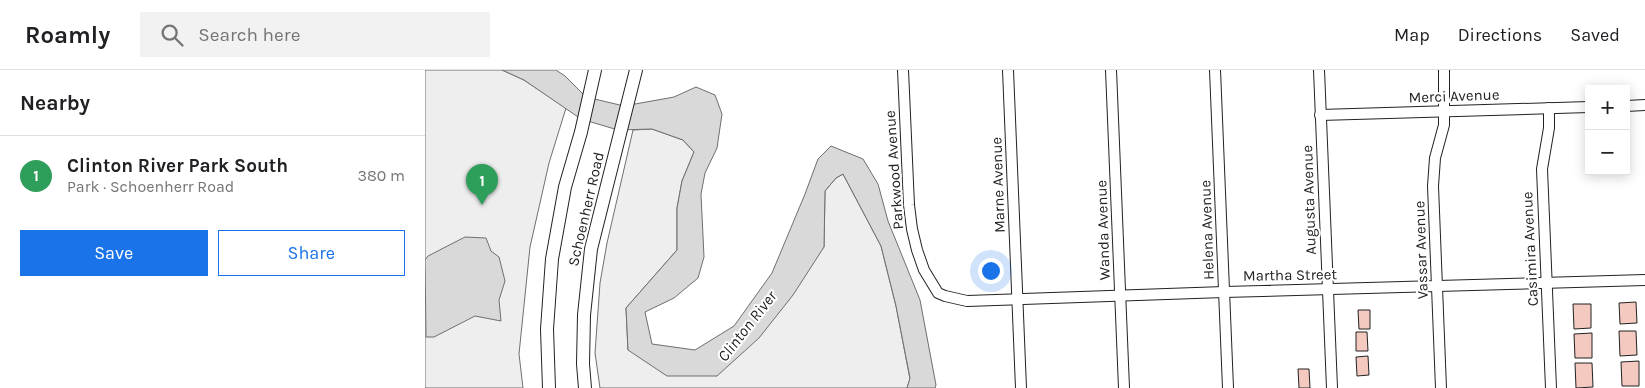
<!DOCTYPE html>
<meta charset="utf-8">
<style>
:root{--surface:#fff;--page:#f2f2f2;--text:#202124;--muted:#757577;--line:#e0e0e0;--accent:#1a73e8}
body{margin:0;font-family:Karla,sans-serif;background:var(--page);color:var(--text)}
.controls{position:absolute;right:15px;top:15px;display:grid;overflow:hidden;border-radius:0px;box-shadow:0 2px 12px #0003}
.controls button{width:45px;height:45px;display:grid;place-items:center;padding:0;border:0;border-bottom:1px solid var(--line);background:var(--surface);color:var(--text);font:25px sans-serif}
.you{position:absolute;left:565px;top:200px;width:18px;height:18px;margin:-12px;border:4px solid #fff;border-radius:50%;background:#1a73e8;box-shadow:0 0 0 8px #1a73e833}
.badge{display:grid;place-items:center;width:32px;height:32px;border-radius:50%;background:var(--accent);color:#fff;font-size:16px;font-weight:700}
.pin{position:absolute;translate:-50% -41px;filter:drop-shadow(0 1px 2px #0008)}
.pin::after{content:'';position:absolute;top:26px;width:18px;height:15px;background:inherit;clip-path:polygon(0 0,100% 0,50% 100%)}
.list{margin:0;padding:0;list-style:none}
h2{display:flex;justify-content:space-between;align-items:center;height:65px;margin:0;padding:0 20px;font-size:21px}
h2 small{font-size:16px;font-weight:400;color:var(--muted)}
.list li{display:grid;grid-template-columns:32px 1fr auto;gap:15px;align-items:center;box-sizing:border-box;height:80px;padding:0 20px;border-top:1px solid var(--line)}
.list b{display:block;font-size:19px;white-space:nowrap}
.list p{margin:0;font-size:16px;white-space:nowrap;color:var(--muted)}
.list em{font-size:16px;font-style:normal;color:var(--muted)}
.actions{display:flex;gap:10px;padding:15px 20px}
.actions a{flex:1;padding:11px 0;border:1px solid var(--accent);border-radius:0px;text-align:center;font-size:18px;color:var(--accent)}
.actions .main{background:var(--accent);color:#fff}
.icon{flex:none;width:28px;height:28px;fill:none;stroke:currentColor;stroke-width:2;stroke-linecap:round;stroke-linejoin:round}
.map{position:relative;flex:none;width:1220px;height:318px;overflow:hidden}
header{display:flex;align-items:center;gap:30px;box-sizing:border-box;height:70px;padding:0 25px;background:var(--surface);border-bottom:1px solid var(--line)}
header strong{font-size:24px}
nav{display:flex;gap:28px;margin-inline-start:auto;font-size:18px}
.search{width:350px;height:45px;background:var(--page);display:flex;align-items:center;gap:12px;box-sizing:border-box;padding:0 18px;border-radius:0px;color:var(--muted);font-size:19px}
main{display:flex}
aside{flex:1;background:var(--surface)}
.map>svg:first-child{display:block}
.green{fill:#eee;stroke:#6f6f6f}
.water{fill:#d9d9d9;stroke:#6f6f6f}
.building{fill:#f3c9c0;stroke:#222}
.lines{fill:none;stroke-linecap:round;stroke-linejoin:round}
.minor-casing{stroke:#222;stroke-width:12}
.major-casing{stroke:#222;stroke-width:14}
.minor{stroke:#fff;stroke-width:10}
.major{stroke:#fff;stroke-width:12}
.labels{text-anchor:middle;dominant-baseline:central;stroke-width:4;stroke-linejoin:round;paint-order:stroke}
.street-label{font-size:15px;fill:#222;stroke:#fff}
.water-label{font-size:16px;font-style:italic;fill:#222;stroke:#fff}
</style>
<header>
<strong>Roamly</strong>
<div class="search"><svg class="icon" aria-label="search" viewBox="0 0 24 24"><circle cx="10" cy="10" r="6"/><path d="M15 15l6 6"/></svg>Search here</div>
<nav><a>Map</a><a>Directions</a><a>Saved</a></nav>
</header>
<main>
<aside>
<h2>Nearby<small></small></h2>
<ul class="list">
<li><span class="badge" style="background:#2e9e5b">1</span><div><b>Clinton River Park South</b><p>Park · Schoenherr Road</p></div><em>380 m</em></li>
</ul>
<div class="actions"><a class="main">Save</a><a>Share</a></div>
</aside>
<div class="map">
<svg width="1220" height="318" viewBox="0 0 1220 318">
<rect width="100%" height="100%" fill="#fff"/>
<g class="green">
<polygon points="0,0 77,0 99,10 141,38 124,93 105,177 94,284 98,318 0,318"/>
<polygon points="227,59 258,70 269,82 257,111 252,138 252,180 201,238 203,280 292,306 399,177 400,121 411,108 418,104 456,176 471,236 485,309 482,318 175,318 170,283 175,213 182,173 208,60"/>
</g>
<g class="water">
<polygon points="77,0 131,0 140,6 161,27 199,36 249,27 271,17 290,25 297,44 292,78 280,103 276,124 279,187 273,208 249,228 220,242 227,274 270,280 309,256 347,203 380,124 393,89 406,76 438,89 453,114 463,151 495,230 511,315 510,318 482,318 485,308 471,236 456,176 418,104 411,108 400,121 399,177 368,225 334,268 292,306 242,306 203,280 201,238 252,180 252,138 257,111 269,82 258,70 227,59 193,60 156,49 99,10"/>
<polygon points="40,167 61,168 66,181 74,187 80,211 74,230 76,251 50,246 9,267 1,267 0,190 3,186"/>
</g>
<g class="building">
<polygon points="1211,232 1212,253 1195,254 1194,233"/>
<polygon points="1148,234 1166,234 1166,258 1149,259"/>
<polygon points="933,240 945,240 945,259 934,259"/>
<polygon points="1194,261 1211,261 1212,285 1195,286"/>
<polygon points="931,262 942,262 943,281 931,281"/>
<polygon points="1167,263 1167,288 1150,288 1149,264"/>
<polygon points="943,286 944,305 932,306 931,287"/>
<polygon points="1214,291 1214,316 1197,316 1196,292"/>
<polygon points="1150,293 1167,293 1168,317 1151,318"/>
<polygon points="873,299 884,299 885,318 874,318"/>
</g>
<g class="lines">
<g class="minor-casing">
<g id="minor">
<polyline points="478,0 484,135 487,159 492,180 499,200 513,223 520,226 542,231 799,222 1220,210"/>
<polyline points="583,0 596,318"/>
<polyline points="686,0 699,318"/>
<polyline points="790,0 803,318"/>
<polyline points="894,0 907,318"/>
<polyline points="1201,36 1220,35"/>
<polyline points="1124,38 1124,58 1117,99 1126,318"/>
<polyline points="895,45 1164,37"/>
<polyline points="1016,318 1008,116 1010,88 1019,55 1019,0"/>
</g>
</g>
<g class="major-casing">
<g id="major">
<polyline points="124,318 122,259 127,189 140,117 156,62 170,0"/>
<polyline points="160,318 158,294 159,245 166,179 211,0"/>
</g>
</g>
<use href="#minor" class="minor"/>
<use href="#major" class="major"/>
</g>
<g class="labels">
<g class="street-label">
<text transform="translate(1029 26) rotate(-2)">Merci Avenue</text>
<text transform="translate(469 100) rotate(-94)">Parkwood Avenue</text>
<text transform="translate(573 115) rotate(-92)">Marne Avenue</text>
<text transform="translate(884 130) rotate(-92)">Augusta Avenue</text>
<text transform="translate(161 139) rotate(-77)">Schoenherr Road</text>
<text transform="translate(678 160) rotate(-92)">Wanda Avenue</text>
<text transform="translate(782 160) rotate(-92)">Helena Avenue</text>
<text transform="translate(1105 179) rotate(-93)">Casimira Avenue</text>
<text transform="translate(996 180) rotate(-92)">Vassar Avenue</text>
<text transform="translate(865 205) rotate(-1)">Martha Street</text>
</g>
<g class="water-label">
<text transform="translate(322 256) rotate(-52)">Clinton River</text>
</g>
</g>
</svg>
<div class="controls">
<button>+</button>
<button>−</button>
</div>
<div class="you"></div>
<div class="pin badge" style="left:57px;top:135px;background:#2e9e5b">1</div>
</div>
</main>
